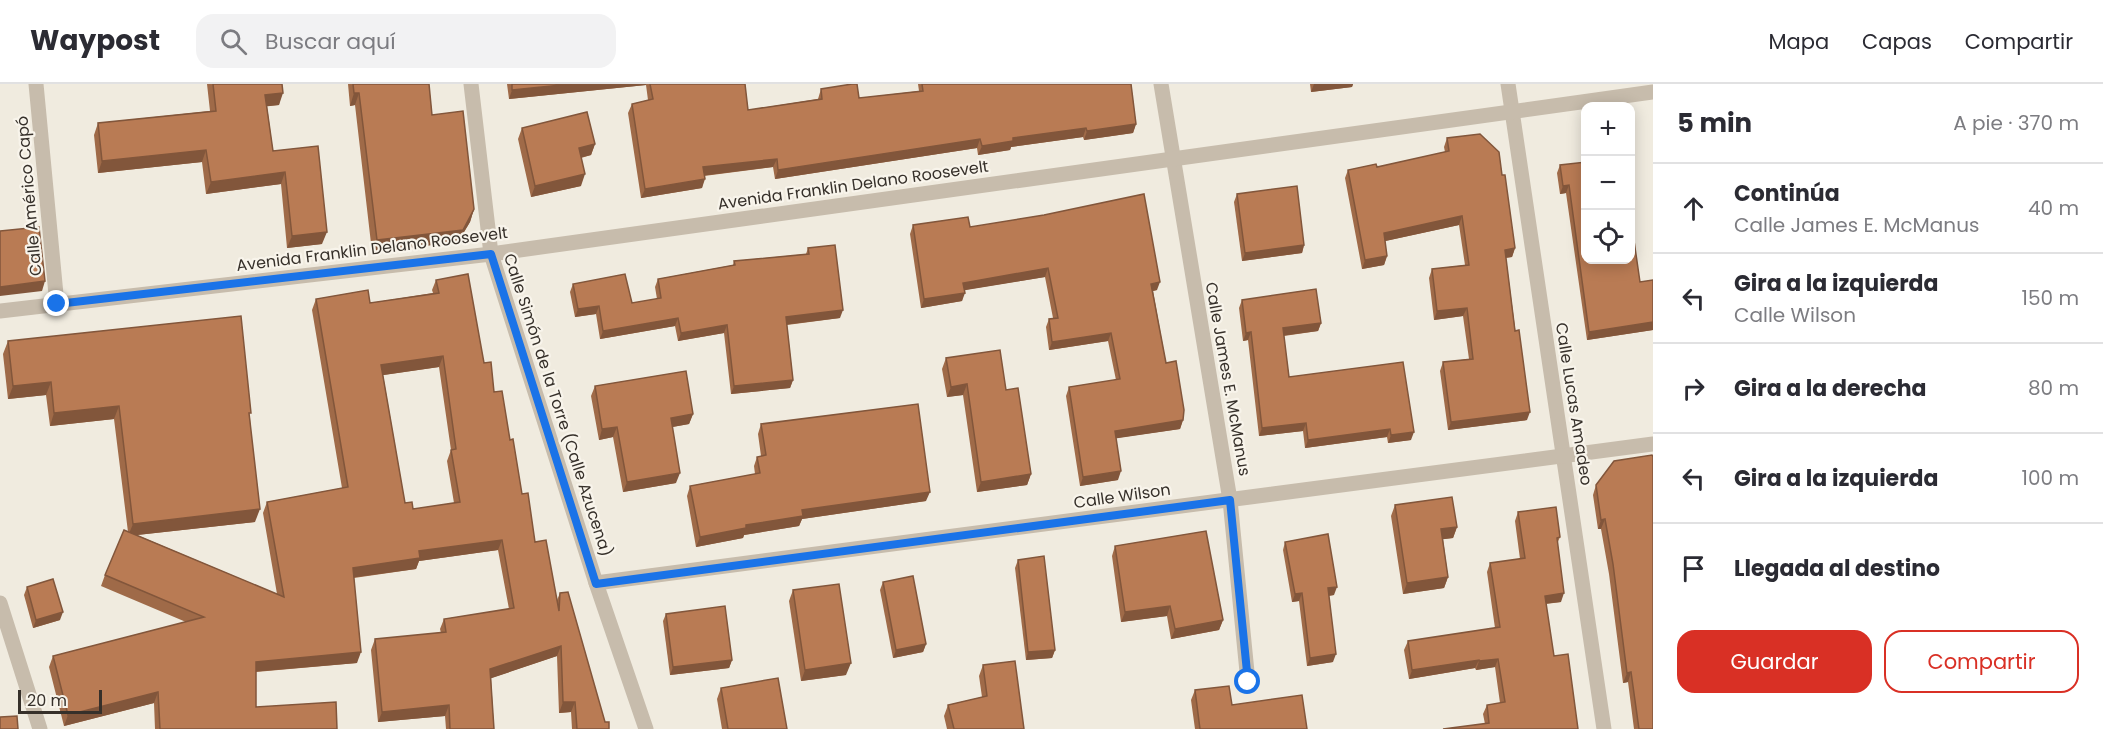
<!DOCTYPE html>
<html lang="es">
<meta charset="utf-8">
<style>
:root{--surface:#fff;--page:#f2f2f3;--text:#2b2b33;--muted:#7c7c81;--line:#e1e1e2;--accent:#d93025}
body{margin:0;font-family:Poppins,sans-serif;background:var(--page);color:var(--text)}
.controls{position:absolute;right:18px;top:18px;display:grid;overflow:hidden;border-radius:12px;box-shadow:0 3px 15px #0003}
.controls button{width:54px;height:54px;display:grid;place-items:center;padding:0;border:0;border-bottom:2px solid var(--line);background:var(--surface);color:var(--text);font:30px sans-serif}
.scale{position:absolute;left:18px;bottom:15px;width:84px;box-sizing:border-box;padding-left:6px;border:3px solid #36302a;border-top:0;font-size:16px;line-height:21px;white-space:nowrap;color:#36302a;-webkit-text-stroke:4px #f8f4eb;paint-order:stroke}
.stop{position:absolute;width:18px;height:18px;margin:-14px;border:4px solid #1a73e8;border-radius:50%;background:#fff}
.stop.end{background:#1a73e8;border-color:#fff;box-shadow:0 2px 6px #0008}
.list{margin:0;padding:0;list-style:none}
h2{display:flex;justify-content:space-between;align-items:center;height:78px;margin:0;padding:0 24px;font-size:26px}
h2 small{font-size:20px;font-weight:400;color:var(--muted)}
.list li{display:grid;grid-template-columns:39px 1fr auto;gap:18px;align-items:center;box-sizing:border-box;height:90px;padding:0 24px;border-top:2px solid var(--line)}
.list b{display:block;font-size:22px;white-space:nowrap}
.list p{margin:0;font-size:20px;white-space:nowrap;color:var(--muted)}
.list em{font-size:20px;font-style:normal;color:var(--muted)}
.actions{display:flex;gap:12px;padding:18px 24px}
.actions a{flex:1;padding:14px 0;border:2px solid var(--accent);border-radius:18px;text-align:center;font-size:21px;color:var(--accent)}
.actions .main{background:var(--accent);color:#fff}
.icon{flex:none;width:33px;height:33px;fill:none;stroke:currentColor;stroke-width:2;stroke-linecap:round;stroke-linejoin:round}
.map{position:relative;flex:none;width:1653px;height:645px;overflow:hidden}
header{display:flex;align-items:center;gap:36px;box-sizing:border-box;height:84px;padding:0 30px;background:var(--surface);border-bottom:2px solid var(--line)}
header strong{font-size:28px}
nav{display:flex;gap:33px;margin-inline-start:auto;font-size:21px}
.search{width:420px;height:54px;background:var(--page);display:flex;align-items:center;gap:15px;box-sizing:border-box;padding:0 21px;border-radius:18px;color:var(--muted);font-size:22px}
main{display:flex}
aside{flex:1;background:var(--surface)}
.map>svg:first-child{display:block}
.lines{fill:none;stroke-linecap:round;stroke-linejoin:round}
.minor{stroke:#c7bcac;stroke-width:15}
.wall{fill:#9f6a48;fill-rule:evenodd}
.shaded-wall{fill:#82563b}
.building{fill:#b97b54;stroke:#82563b;stroke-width:1.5;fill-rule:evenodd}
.route{stroke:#1a73e8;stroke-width:8}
.labels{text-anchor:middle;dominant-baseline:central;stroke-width:4.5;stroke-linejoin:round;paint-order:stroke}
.street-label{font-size:16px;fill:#36302a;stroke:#f8f4eb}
</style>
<header>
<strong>Waypost</strong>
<div class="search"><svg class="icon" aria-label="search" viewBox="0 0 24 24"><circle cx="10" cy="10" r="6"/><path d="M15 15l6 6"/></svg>Buscar aquí</div>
<nav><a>Mapa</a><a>Capas</a><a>Compartir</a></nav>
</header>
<main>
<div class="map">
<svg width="1653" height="645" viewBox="0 0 1653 645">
<rect width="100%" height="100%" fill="#f0ebdf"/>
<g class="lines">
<g class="minor">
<polyline points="36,0 57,221"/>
<polyline points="471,0 491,170 596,499 646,645"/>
<polyline points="1161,0 1230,416 1248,598"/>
<polyline points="1508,0 1604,645"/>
<polyline points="0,227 491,170 1653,8"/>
<polyline points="596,499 1653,360"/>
<polyline points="0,519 40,645"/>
</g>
</g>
<g class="wall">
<polygon points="207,0 282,0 279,21 267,22 273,67 318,62 322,160 287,164 281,100 206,110 202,78 98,89 94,51 98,39 210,27"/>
<polygon points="348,0 429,0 432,31 474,125 470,138 458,158 372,168 355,21 350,22"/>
<polygon points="507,0 745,0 748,26 818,15 821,5 859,14 919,7 918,0 1131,0 1136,40 1133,49 1084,56 1083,53 1011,63 1010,66 978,71 977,64 775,95 773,83 704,92 702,104 641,114 628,29 632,20 648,16 646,1 509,15"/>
<polygon points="1310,0 1353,0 1352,3 1311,8"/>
<polygon points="522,44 595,60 591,71 581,74 581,102 531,113 518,55"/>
<polygon points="1586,46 1586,76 1582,54"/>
<polygon points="1447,54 1502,91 1515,164 1512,173 1506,174 1527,336 1448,346 1440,287 1443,278 1469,275 1463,232 1434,236 1429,194 1432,185 1465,181 1459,141 1385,157 1387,172 1384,181 1362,185 1345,94 1348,86 1377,83 1445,68 1444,63"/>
<polygon points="1560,81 1640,198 1653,196 1653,246 1587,256 1566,109 1560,110 1557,89"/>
<polygon points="1237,110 1304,161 1302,169 1242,177 1234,118"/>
<polygon points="913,141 970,143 1157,206 1153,207 1166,279 1183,336 1180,345 1116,354 1118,396 1080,402 1066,312 1069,303 1116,296 1108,257 1049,266 1046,243 1049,235 1053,234 1045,193 964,206 962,217 921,224 910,150"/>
<polygon points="808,164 840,234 787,241 793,296 790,304 731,310 724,249 678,257 675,242 600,255 596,230 575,233 570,208 573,200 632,219 657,215 655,203 658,195 733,181 734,177 806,170"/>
<path d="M436 196 484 279 494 308 510 356 522 410 535 458 557 516 560 509 605 638 609 645H572L571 628 559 629 557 572 491 594 494 645H446L445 632 378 638 371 566 375 555 441 549 440 545 444 535 509 525 498 466 419 477 416 485 354 494 357 579 256 588V623L337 645H155L154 619 64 642 49 583 53 572 186 538 101 502 105 491 128 448 114 335 50 342 46 311 8 315 3 270 8 257 250 334 255 438 137 451 277 510 263 429 267 418 342 404 312 226 316 215 370 219 433 209 432 206ZM439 283 451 366 447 377 454 419 413 425 405 419 383 291Z"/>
<polygon points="1242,216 1321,239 1318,247 1284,252 1289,293 1411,356 1388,359 1387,353 1305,364 1303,347 1259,352 1248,256 1243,257 1239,224"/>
<polygon points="946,274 1006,306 1031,390 1027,401 977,408 963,311 947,313 942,285"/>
<polygon points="595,302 693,330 689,340 672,343 676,399 623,408 613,353 599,356 591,312"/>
<polygon points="761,340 926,417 802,435 799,442 744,451 743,454 696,463 687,412 690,402 755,390 754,382 757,373 761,372 758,350"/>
<polygon points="1614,377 1653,645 1634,645 1628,598 1623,599 1609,490 1601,445 1598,445 1593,411 1596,401"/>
<polygon points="1395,421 1457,443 1453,454 1443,455 1448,493 1444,504 1403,510 1391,432"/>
<polygon points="1518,428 1560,453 1557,460 1561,518 1546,520 1554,572 1578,645 1485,640 1483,630 1487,621 1500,619 1495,583 1476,586 1475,584 1409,595 1404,566 1408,557 1495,544 1487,488 1490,479 1520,475 1515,437"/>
<polygon points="1285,458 1334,511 1329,512 1333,578 1307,582 1299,517 1292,518 1283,466"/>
<polygon points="1115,462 1223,536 1219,546 1171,555 1167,532 1121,538 1112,472"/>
<polygon points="1018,476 1055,566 1052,574 1026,576 1015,484"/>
<polygon points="883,498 926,560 923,568 893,574 880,506"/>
<polygon points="27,503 60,536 33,544 24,511"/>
<polygon points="793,506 846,591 801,597 789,517"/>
<polygon points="666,530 732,576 729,584 670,591 663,537"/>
<polygon points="983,581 1024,645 947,645 944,632 948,621 982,613 979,592"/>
<polygon points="721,604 787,645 722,645 717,615"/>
<polygon points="1195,606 1232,621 1307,645 1195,645 1191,616"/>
</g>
<g class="shaded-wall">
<polygon points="571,0 646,0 646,1 509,15 512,6"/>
<polygon points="1314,0 1353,0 1352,3 1311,8"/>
<polygon points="283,9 279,21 261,23 265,11"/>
<polygon points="354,9 359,9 355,21 350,22"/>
<polygon points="1136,40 1133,49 1084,56 1087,47"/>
<polygon points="1086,44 1083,53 1011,63 1010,66 978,71 982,62 1013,54"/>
<polygon points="980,55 977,64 775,95 778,86"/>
<polygon points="595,60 591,71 575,75 579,64"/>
<polygon points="206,66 202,78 98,89 102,77"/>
<polygon points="777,75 773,83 700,92 703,83"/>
<polygon points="285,88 281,100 206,110 211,98"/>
<polygon points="585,90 581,102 531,113 535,102"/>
<polygon points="705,95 702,104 641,114 645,105"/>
<polygon points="1569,101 1566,109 1560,110 1563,102"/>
<polygon points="474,125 470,138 458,158 372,168 377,156"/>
<polygon points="1462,132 1459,141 1381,158 1384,149"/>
<polygon points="327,148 322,160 287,164 292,152"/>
<polygon points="1304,161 1302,169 1242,177 1245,169"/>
<polygon points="1515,164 1512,173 1502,174 1505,166"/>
<polygon points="1387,172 1384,181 1362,185 1365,176"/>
<polygon points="1048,184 1045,193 960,207 963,199"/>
<polygon points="45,197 42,207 0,212 0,203"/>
<polygon points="1160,198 1157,206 1148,208 1151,200"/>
<polygon points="965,209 962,217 921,224 924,215"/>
<polygon points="599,222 596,230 575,233 578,225"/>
<polygon points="1467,224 1463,232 1434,236 1437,227"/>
<polygon points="843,226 840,234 783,241 786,233"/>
<polygon points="678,234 675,242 600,255 603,247"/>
<polygon points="1653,238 1653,246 1587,256 1589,248"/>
<polygon points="1321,239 1318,247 1280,252 1283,244"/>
<polygon points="727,241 724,249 678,257 681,249"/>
<polygon points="1251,248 1248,256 1243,257 1246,249"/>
<polygon points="1111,249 1108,257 1049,266 1052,258"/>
<polygon points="443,272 439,283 377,292 381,281"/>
<polygon points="793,296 790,304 731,310 734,302"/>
<polygon points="51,298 46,311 8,315 13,302"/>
<polygon points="967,300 963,311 947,313 951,303"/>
<polygon points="119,322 114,335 50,342 54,329"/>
<polygon points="1530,328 1527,336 1448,346 1451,338"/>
<polygon points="693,330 689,340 667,344 671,334"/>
<polygon points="1183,336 1180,345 1112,355 1115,347"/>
<polygon points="1306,339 1303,347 1259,352 1262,344"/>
<polygon points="617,343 613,353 599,356 602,345"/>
<polygon points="1390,345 1387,353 1305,364 1308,356"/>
<polygon points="1414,348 1411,356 1388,359 1391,351"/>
<polygon points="1121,387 1118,396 1080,402 1083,393"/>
<polygon points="680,389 676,399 623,408 627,398"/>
<polygon points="1031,390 1027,401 977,408 981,398"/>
<polygon points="930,408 926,417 802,435 799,442 744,451 743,454 696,463 700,453 802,426"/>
<polygon points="260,425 255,438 128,452 133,440"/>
<polygon points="1605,435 1601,445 1598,445 1601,436"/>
<polygon points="1457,443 1453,454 1437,456 1441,445"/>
<polygon points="502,456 498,466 419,477 416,485 349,494 353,484 419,467"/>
<polygon points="1448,493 1444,504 1403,510 1407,499"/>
<polygon points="1337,503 1334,511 1325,512 1328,504"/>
<polygon points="1302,509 1299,517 1292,518 1295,510"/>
<polygon points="1564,509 1561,518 1542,520 1545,512"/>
<polygon points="1170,522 1167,532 1121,538 1125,528"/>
<polygon points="63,528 60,536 33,544 36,536"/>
<polygon points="1223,536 1219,546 1171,555 1175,545"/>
<polygon points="926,560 923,568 893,574 896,566"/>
<polygon points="561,562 557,572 486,596 490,585"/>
<polygon points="1055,566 1052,574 1026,576 1028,568"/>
<polygon points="361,568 357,579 252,588 256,578"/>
<polygon points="1336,570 1333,578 1307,582 1310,574"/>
<polygon points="1498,575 1495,583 1476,586 1479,577"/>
<polygon points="732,576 729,584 670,591 673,583"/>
<polygon points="1479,576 1475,584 1409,595 1412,586"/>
<polygon points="851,579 846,591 801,597 805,586"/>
<polygon points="1631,588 1628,598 1623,599 1627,589"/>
<polygon points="158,608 154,619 64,642 68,631"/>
<polygon points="563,618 575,618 571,628 559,629"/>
<polygon points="449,621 445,632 378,638 382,628"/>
</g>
<g class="building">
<polygon points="213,0 282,0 283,9 265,11 273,67 318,62 327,148 292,152 285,88 211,98 206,66 102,77 98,39 216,27"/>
<polygon points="353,0 429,0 432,31 463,27 474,125 463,146 377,156 359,9 354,9"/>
<polygon points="512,0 571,0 512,6"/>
<polygon points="650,0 745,0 748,26 822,15 821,5 852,0 857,0 859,14 923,7 922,0 1131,0 1136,40 1087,47 1086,44 1013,54 1013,57 982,62 980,55 778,86 777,75 703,83 705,95 645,105 632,20 653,15"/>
<polygon points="587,28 595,60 579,64 585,90 535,102 522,44"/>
<polygon points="1480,50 1499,68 1502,91 1505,91 1515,164 1505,166 1515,247 1519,246 1530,328 1451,338 1443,278 1473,275 1467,224 1437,227 1432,185 1469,181 1462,132 1384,149 1387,172 1365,176 1348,86 1376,80 1377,83 1449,67 1447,54"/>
<polygon points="1586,78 1586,176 1630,176 1630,129 1640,198 1653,196 1653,238 1589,248 1569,101 1563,102 1560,81"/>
<polygon points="1297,102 1304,161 1245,169 1237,110"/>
<polygon points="1144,110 1160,198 1151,200 1166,279 1176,277 1184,326 1183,336 1115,347 1121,387 1083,393 1069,303 1120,295 1111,249 1052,258 1049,235 1058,234 1048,184 963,199 965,209 924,215 913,141 968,133 970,143 1044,131"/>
<polygon points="39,143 45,197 0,203 0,147"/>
<polygon points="835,161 843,226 786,233 793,296 734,302 727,241 681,249 678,234 603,247 599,222 578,225 573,200 625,190 632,219 661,214 658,195 735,181 734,177 809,170 808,164"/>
<path d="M468 190 484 279 491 278 494 308 502 307 510 356 513 355 522 410 528 409 535 458 546 456 559 527 560 509 568 508 605 638H609V645H577L575 618H563L561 562 490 585 494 645H450L449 621 382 628 375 555 446 548 444 535 514 524 502 456 419 467 420 474 353 484 361 568 256 578V623L336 618 337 645H160L158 608 68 631 53 572 204 533 105 491 124 446 284 513 267 418 348 403 316 215 368 206 370 219 439 209 436 196ZM443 272 456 365 451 366 460 418 413 425 412 418 405 419 381 281Z"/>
<polygon points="1316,205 1321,239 1283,244 1289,293 1403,278 1414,348 1391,351 1390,345 1308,356 1306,339 1262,344 1251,248 1246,249 1242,216"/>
<polygon points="241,232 251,329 249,329 260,425 133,440 119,322 54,329 51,298 13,302 8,257"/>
<polygon points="1000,266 1006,306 1018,304 1031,390 981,398 967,300 951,303 946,274"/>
<polygon points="686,287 693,330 671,334 680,389 627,398 617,343 602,345 595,302"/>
<polygon points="918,320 930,408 802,426 803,432 746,441 746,444 700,453 690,402 760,389 757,373 766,371 761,340"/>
<polygon points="1652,371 1653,373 1653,645 1639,645 1631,588 1627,589 1613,480 1605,435 1601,436 1596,401 1614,377"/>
<polygon points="1452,413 1457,443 1441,445 1448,493 1407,499 1395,421"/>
<polygon points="1556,423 1560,453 1557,454 1564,509 1545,512 1554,572 1568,570 1578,645 1443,645 1489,639 1487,621 1505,618 1498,575 1479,577 1479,576 1412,586 1408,557 1500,543 1490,479 1525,474 1518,428"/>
<polygon points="1206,447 1223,536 1175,545 1170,522 1125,528 1115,462"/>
<polygon points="1328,450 1337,503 1328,504 1336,570 1310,574 1302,509 1295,510 1285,458"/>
<polygon points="1044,472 1055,566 1028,568 1018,476"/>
<polygon points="913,492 926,560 896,566 883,498"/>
<polygon points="53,495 63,528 36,536 27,503"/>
<polygon points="839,500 851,579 805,586 793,506"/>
<polygon points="725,522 732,576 673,583 666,530"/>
<polygon points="1015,577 1024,645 954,645 948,621 987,612 983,581"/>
<polygon points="778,594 787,645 728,645 721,604"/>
<polygon points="1229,602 1232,621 1302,611 1307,645 1200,645 1195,606"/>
<polygon points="17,632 18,645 0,645 0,633"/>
</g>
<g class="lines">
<polyline class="route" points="57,220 491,170 596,500 1230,416 1248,598"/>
</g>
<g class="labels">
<g class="street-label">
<text transform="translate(853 101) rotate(-8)">Avenida Franklin Delano Roosevelt</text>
<text transform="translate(29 112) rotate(-95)">Calle Américo Capó</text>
<text transform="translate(372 165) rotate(-7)">Avenida Franklin Delano Roosevelt</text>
<text transform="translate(1228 295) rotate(80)">Calle James E. McManus</text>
<text transform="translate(1574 320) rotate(81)">Calle Lucas Amadeo</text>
<text transform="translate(558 321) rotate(72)">Calle Simón de la Torre (Calle Azucena)</text>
<text transform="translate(1122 412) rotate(-8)">Calle Wilson</text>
</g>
</g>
</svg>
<div class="controls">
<button>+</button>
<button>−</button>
<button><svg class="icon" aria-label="locate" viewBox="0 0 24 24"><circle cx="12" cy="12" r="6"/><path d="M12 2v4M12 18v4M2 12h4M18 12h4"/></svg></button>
</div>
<div class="scale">20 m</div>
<div class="stop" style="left:1248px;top:598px"></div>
<div class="stop end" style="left:57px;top:220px"></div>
</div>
<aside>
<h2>5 min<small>A pie · 370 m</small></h2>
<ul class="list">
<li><svg class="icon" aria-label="ahead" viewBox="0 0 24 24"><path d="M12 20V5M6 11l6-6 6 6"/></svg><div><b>Continúa</b><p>Calle James E. McManus</p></div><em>40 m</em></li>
<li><svg class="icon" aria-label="left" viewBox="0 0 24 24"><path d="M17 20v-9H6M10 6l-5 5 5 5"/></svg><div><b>Gira a la izquierda</b><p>Calle Wilson</p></div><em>150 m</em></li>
<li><svg class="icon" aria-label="right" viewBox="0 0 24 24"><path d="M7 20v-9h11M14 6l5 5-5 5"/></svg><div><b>Gira a la derecha</b></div><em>80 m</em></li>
<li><svg class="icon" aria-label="left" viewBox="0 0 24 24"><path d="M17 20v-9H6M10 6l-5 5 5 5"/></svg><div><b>Gira a la izquierda</b></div><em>100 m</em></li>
<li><svg class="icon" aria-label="arrive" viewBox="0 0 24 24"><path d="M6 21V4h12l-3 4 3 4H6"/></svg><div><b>Llegada al destino</b></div></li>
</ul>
<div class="actions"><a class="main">Guardar</a><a>Compartir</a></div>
</aside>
</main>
